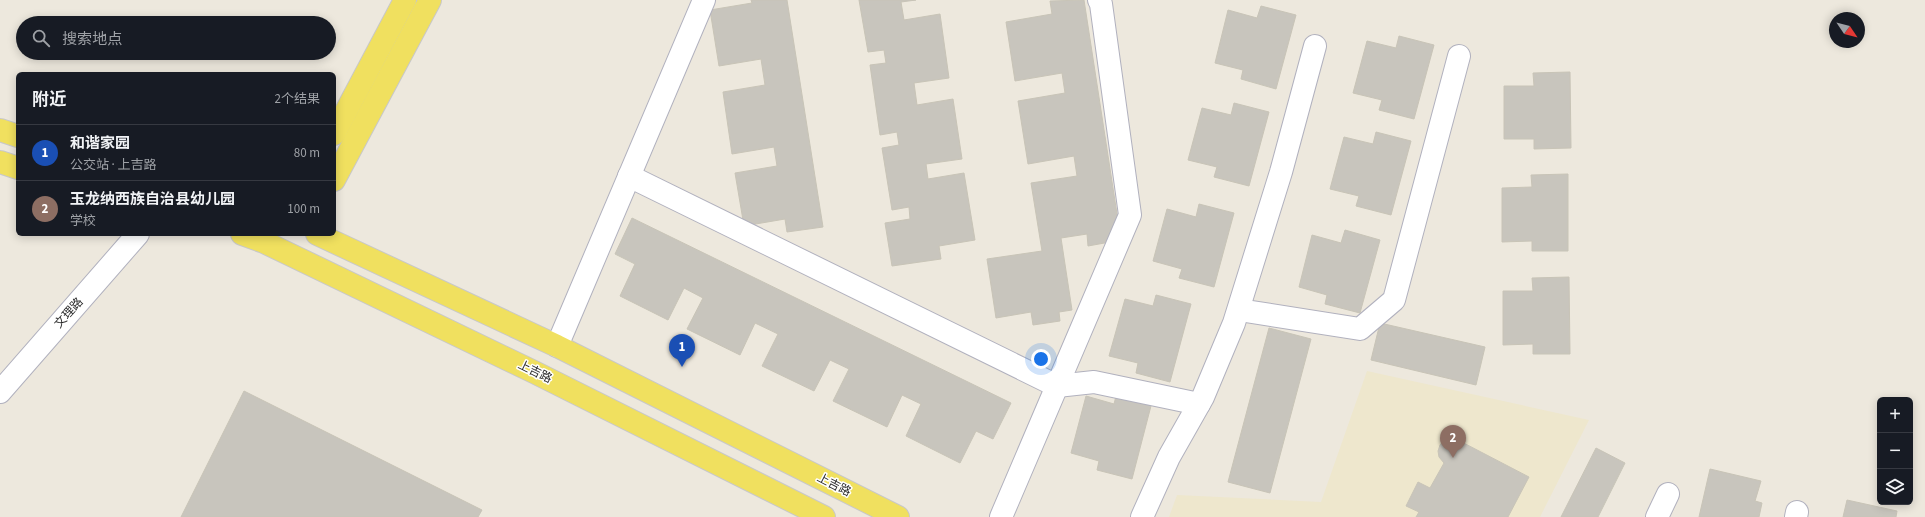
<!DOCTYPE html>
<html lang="zh">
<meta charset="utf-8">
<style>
:root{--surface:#171b24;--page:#242831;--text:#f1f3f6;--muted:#9ea1a6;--line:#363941;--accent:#0f766e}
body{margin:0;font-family:"Source Sans 3","Noto Sans SC",sans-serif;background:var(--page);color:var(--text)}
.controls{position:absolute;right:12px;bottom:12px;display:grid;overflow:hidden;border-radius:6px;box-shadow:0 2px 10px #0003}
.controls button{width:36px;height:36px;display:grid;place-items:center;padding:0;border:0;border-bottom:1px solid var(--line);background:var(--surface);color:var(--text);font:20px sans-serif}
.compass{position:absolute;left:1829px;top:12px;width:36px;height:36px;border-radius:50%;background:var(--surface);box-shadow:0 2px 10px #0003;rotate:125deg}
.you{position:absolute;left:1041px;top:359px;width:14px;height:14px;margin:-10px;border:3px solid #fff;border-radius:50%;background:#1a73e8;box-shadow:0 0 0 6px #1a73e833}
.badge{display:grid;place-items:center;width:26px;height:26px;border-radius:50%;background:var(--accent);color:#fff;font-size:13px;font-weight:700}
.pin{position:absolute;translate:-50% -33px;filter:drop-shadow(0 1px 2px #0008)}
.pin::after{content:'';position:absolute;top:21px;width:14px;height:12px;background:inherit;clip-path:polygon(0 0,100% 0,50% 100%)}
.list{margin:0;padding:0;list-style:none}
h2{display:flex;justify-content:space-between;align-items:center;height:52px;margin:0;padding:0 16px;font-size:17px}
h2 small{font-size:13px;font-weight:400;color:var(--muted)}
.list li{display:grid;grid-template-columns:26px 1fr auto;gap:12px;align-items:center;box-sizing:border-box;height:56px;padding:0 16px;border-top:1px solid var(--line)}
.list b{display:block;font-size:15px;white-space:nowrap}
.list p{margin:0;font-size:13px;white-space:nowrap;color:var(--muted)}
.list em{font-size:13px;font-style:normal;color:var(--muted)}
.icon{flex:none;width:22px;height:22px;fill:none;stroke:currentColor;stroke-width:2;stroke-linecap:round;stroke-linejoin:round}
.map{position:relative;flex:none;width:1925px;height:517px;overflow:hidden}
.search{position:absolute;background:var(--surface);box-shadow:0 2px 10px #0003;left:16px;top:16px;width:320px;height:44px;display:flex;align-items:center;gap:10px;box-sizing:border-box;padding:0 14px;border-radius:22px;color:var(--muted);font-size:15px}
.panel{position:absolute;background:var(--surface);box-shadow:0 2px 10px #0003;left:16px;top:72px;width:320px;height:164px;border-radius:6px}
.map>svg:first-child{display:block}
.education{fill:#eee7cd}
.building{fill:#c8c5bd;stroke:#c8c4b7}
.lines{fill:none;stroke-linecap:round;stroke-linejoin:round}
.minor-casing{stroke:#b1b1be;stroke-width:24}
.major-casing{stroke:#c8c8c8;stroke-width:24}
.minor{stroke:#fff;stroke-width:22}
.major{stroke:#f0e05f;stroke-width:22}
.labels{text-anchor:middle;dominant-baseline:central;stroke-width:3;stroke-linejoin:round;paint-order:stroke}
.street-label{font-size:12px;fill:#2b2b2b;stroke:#fff}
</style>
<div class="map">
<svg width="1925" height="517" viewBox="0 0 1925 517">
<rect width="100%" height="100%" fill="#ede8dd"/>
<polygon class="education" points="1367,371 1589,420 1540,517 1169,517 1177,495 1321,502"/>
<g class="building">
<polygon points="751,0 787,0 823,227 787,232 785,219 744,226 735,173 777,166 774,147 732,154 723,92 765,85 761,59 719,66 710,10 752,3"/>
<polygon points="859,0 916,0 901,2 904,20 940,14 949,78 914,83 917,105 953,99 962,159 926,164 928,179 964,173 975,240 939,246 941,259 892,266 885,223 910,219 909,207 892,210 882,148 899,145 897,132 880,135 870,65 886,63 884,50 868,52"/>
<polygon points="1084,0 1121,240 1088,246 1087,234 1061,238 1072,310 1059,312 1060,321 1033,325 1031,312 996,318 987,259 1042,251 1031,183 1077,176 1074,156 1028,164 1018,101 1065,93 1062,73 1015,81 1006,22 1052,14 1050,1"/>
<polygon points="1261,6 1296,15 1276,89 1241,79 1243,70 1215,63 1228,10 1257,18"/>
<polygon points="1399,36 1434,45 1414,119 1379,110 1382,100 1353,93 1367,41 1396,48"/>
<polygon points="1570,72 1571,148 1534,149 1534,139 1504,139 1504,86 1534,86 1533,73"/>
<polygon points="1234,103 1269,112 1249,186 1214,177 1217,167 1188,160 1202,108 1231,115"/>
<polygon points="1376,132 1411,141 1391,215 1356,206 1359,196 1330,189 1344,137 1373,144"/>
<polygon points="1568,174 1568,251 1532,251 1532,241 1502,242 1502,188 1532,187 1531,175"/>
<polygon points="1199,204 1234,213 1214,287 1179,278 1182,269 1153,261 1167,209 1196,217"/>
<polygon points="632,218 1011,403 993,439 976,431 960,463 906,436 921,404 902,395 887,427 833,401 849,369 830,360 814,391 762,366 778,334 755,323 740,355 687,329 703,298 684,288 668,320 620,296 635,264 615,254"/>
<polygon points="1345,230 1380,240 1360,313 1325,304 1327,295 1299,287 1312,235 1341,243"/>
<polygon points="1569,277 1570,354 1533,354 1533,344 1503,345 1503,291 1533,291 1532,278"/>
<polygon points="1156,295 1191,304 1170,382 1136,373 1138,363 1109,356 1125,299 1153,306"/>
<polygon points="1380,323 1485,347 1476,385 1371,360"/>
<polygon points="1269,328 1311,339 1270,493 1228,482"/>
<polygon points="244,391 482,510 478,517 181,517"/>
<polygon points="1117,392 1152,402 1132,479 1097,470 1099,461 1071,453 1086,396 1114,404"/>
<polygon points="1449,438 1456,439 1529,477 1508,517 1416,517 1419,512 1406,506 1418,482 1430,488 1444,463 1439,457 1438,451 1440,445 1444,440"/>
<polygon points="1596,448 1625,463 1598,517 1561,517"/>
<polygon points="1710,469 1761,481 1755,501 1762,503 1759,517 1699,517"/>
<polygon points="1847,500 1897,511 1896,517 1843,517"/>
</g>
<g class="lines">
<g class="minor-casing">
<g id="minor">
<polyline points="629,176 1057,386 1094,382 1199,404"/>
<polyline points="1239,310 1360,329 1394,300 1459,56"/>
<polyline points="557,346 704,0"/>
<polyline points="0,392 138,234"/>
<polyline points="1001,517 1130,215 1101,4 1099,0"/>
<polyline points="1142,517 1169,457 1203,397 1234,323 1281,172 1315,46"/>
<polyline points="1657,517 1668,494"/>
<polyline points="1796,517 1797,512"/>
</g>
</g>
<g class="major-casing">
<g id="major">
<polyline points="0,130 18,136"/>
<polyline points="334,134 405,0"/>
<polyline points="0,162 18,168"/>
<polyline points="334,180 430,0"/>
<polyline points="242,234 264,242 534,372 824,517"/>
<polyline points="317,234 557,346 898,517"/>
</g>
</g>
<use href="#minor" class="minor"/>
<use href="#major" class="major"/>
</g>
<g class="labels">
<g class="street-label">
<text transform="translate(69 313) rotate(-48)">文理路</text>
<text transform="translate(535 372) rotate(26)">上吉路</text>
<text transform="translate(834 485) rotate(27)">上吉路</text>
</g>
</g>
</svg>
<div class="controls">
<button>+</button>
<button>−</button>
<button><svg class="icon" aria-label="layers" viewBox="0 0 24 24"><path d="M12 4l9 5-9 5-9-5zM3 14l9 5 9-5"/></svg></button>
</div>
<svg class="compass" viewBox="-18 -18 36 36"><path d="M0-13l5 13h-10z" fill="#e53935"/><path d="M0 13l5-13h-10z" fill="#9ea1a6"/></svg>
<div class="you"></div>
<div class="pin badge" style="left:682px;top:367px;background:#1a4fb4">1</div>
<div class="pin badge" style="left:1453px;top:458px;background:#8d6e63">2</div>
<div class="search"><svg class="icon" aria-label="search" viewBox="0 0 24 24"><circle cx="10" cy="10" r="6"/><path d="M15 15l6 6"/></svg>搜索地点</div>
<section class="panel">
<h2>附近<small>2个结果</small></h2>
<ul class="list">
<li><span class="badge" style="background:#1a4fb4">1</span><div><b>和谐家园</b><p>公交站 · 上吉路</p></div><em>80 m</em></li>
<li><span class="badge" style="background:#8d6e63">2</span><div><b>玉龙纳西族自治县幼儿园</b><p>学校</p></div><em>100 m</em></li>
</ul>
</section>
</div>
